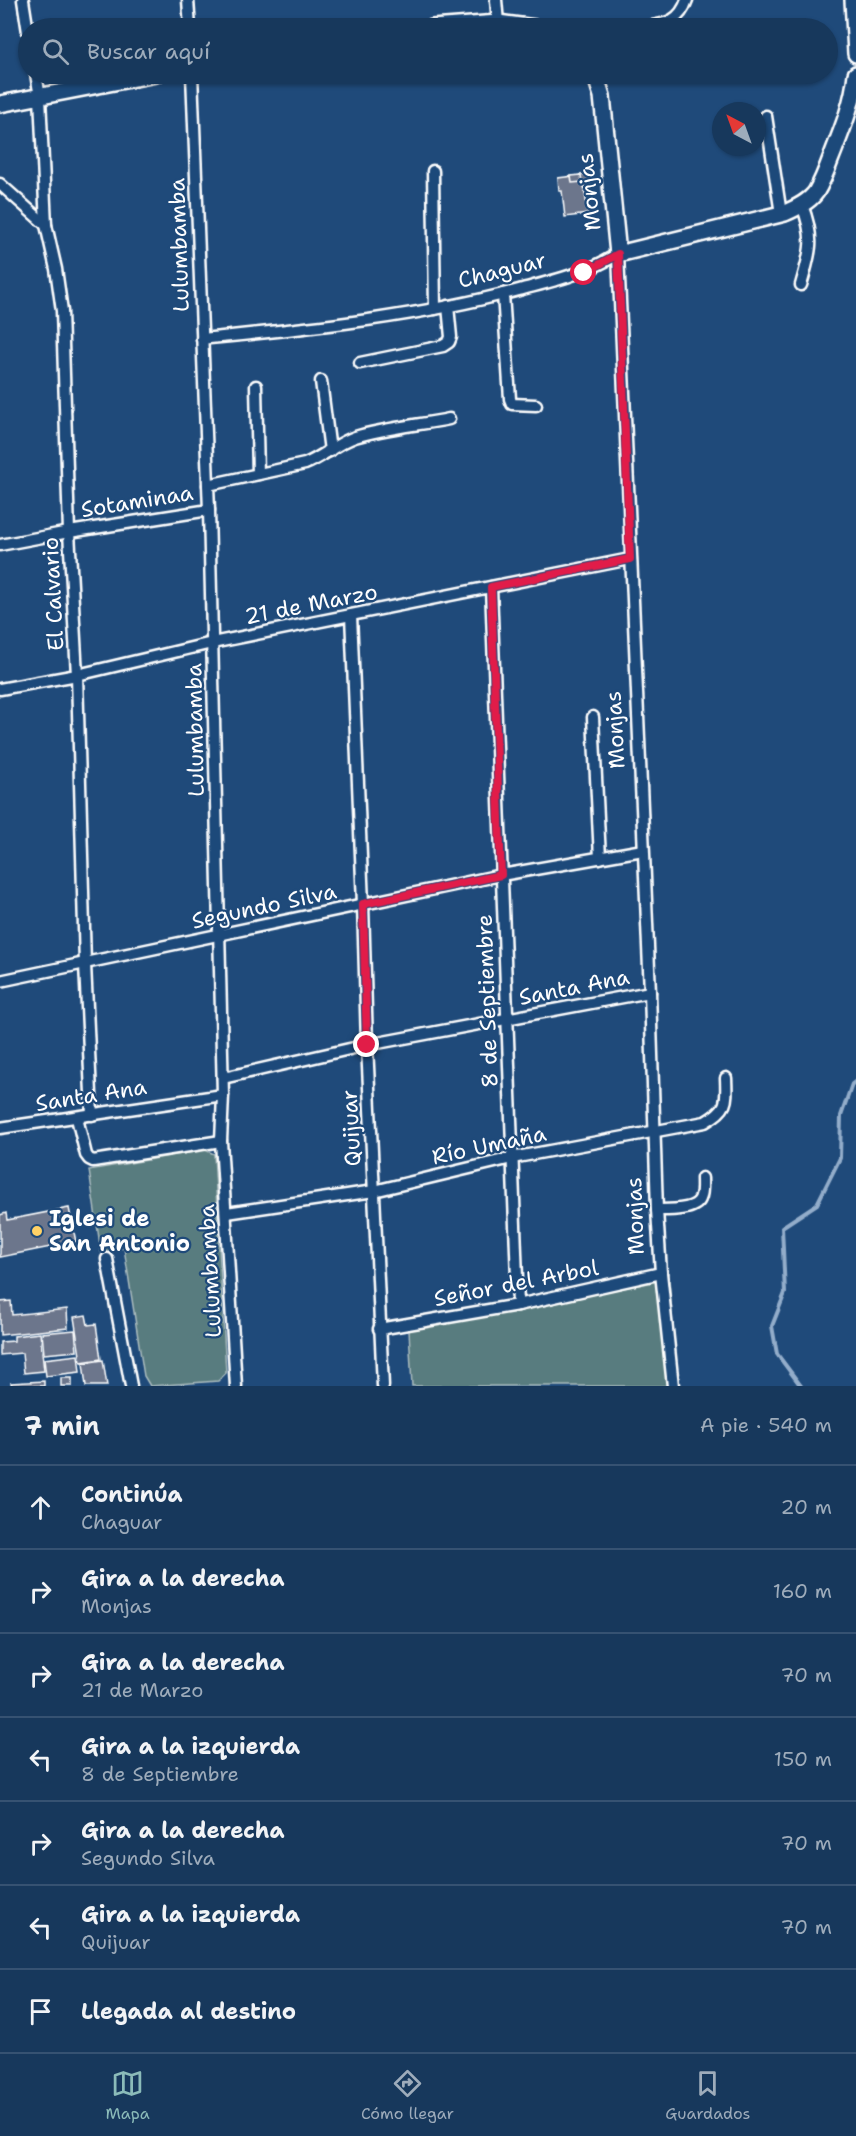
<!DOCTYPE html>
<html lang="es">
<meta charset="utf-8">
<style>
:root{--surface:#17385c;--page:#203f62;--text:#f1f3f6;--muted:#9eacbb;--line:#365272;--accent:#8bbbb9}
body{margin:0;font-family:"Shantell Sans",sans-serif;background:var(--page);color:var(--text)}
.compass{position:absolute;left:712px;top:102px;width:54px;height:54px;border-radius:50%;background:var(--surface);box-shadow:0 2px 4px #0004;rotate:319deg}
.stop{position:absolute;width:18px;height:18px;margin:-14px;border:4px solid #e11d48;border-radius:50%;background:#fff}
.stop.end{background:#e11d48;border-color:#fff;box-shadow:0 2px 6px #0008}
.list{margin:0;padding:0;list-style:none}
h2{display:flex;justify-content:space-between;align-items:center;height:78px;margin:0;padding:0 24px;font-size:26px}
h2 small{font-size:20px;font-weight:400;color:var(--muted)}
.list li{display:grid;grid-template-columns:39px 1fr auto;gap:18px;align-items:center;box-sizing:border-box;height:84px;padding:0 24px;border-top:2px solid var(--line)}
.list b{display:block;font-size:22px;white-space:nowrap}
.list p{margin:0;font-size:20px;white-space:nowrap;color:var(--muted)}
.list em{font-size:20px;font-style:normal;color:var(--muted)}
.icon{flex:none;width:33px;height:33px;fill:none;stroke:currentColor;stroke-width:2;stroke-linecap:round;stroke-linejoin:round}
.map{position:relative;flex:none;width:856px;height:1386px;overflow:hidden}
.search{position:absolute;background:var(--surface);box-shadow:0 2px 4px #0004;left:18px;right:18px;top:18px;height:66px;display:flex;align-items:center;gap:15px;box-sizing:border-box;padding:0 21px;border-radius:33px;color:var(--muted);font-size:22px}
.sheet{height:666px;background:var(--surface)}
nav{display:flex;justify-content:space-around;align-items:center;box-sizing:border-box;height:84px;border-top:2px solid var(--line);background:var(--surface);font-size:16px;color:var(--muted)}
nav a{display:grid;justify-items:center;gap:3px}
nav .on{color:var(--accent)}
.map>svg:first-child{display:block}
.green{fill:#597b7f;stroke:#acbdbf;stroke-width:1.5}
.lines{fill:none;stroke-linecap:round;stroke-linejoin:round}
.stream{stroke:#93adca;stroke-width:4}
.building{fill:#6c768c;stroke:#fff;stroke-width:1.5}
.street-casing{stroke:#fff;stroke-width:15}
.secondary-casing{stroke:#fff;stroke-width:20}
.street{stroke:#1f4a7a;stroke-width:10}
.secondary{stroke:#1f4a7a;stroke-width:15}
.route{stroke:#e11d48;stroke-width:8}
.poi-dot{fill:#ffd166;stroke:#1f4a7a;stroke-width:2}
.labels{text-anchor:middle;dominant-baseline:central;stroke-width:4.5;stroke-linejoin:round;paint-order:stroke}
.street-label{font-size:22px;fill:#fff;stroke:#1f4a7a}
.poi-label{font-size:22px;font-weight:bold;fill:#fff;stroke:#1f4a7a;text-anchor:start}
</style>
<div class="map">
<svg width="856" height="1386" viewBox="0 0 856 1386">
<rect width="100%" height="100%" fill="#1f4a7a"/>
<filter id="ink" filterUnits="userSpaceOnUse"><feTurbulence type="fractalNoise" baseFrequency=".0167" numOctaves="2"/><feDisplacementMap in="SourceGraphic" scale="12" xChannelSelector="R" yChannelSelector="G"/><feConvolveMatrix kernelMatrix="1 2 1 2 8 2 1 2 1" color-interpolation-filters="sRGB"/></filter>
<g filter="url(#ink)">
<g class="green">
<polygon points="205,1150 214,1154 226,1373 218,1381 150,1386 144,1376 124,1248 101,1252 89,1170"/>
<polygon points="669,1279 678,1386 412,1386 409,1330"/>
</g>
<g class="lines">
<polyline class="stream" points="801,1386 777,1354 772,1326 785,1293 782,1227 817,1204 840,1158 841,1116 852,1084 856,1081"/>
</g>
<g class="building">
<polygon points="589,174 591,186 584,187 588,214 565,217 562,191 559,191 558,178"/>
<polygon points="581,175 582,182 572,183 571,176"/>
<polygon points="69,1208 76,1242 0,1257 0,1215 6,1213 7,1220"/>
<polygon points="11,1301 12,1315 67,1309 68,1328 0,1335 0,1302"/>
<polygon points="86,1315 88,1325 96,1324 101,1359 81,1362 74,1317"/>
<polygon points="75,1330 77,1351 44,1354 42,1333"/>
<polygon points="40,1333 44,1371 24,1373 22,1353 0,1355 0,1342 14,1341 14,1336"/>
<polygon points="78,1355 80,1372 46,1376 44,1359"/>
<polygon points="103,1360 107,1386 86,1386 83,1363"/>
<rect x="61" y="1378" width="11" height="8"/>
<polygon points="44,1381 44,1386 12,1386 11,1383"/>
</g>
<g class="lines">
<g class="street-casing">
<g id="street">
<polyline points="23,0 28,32"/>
<polyline points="188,0 190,28"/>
<polyline points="496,0 498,23"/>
<path d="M641 28C663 24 679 24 687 0"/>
<polyline points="36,74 40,97 46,225 56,269 62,311 69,532 77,675 85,964 92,1115"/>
<polyline points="192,74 209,510 223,1095 221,1141 236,1386"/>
<polyline points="766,116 781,214"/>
<polyline points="433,171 435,309"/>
<polyline points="0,184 46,225"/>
<path d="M801 285C811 251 815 239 802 205"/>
<polyline points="503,294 510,399 512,404 536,405"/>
<path d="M202 339C308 328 415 318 519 290 556 280 585 274 618 254L650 992 657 1210 661 1273 673 1386"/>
<polyline points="360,363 443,346 449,342 451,337 448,306"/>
<polyline points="321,381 330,451"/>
<polyline points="256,386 258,474"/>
<path d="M208 485 305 464C323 457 337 443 355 437 384 428 419 425 449 419"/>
<polyline points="0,545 69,532 209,510"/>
<polyline points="491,587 518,1305"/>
<polyline points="351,615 363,904 367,1045 383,1386"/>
<polyline points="0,689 77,675 212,643 630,559"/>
<polyline points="593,717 600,858"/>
<polyline points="0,981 501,875 643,850"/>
<polyline points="223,1078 367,1045 650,992"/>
<polyline points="77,1118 86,1155 89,1159 93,1161 221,1141"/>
<polyline points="0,1128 223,1095"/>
<path d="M657 1210C668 1210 695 1211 700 1199 703 1193 702 1184 702 1178"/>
<path d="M227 1213 374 1191 512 1158 705 1122C728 1109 727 1103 726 1078"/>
<polyline points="107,1259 131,1386"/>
<polyline points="379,1329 518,1305 661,1273"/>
</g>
</g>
<g class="secondary-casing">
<g id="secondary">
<polyline points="853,0 856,54"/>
<polyline points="432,28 498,23 535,28"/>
<path d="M595 74 602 96 618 254 785 213C796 208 809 202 816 192 822 182 827 169 831 158 842 130 853 104 856 74"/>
<polyline points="0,104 156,74"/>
</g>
</g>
<use href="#street" class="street"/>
<use href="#secondary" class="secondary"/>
</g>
</g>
<g class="lines" filter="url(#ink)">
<polyline class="route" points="367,1045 363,904 501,875 491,587 630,559 618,254 584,273"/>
</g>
<circle class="poi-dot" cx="37" cy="1231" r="6"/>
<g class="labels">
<g class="street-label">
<text transform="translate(589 192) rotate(-96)">Monjas</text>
<text transform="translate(179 245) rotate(-92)">Lulumbamba</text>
<text transform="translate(502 270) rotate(-14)">Chaguar</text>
<text transform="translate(137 501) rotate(-9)">Sotaminaa</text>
<text transform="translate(53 594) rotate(-93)">El Calvario</text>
<text transform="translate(311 604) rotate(-11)">21 de Marzo</text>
<text transform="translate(195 730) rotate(-91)">Lulumbamba</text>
<text transform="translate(615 730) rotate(-93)">Monjas</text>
<text transform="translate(264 906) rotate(-12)">Segundo Silva</text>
<text transform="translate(574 987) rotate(-11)">Santa Ana</text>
<text transform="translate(487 1001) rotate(-92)">8 de Septiembre</text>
<text transform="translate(91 1095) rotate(-9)">Santa Ana</text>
<text transform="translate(351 1128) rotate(-93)">Quijuar</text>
<text transform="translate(489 1145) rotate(-12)">Río Umaña</text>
<text transform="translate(635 1216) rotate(-92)">Monjas</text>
<text transform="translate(210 1271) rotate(-93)">Lulumbamba</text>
<text transform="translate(516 1283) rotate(-11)">Señor del Arbol</text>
</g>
<g class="poi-label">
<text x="49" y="1218">Iglesi de<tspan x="49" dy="25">San Antonio</tspan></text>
</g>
</g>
</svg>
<svg class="compass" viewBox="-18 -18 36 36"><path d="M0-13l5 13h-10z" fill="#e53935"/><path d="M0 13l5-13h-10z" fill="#9eacbb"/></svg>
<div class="stop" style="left:584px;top:273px"></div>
<div class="stop end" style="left:367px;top:1045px"></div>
<div class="search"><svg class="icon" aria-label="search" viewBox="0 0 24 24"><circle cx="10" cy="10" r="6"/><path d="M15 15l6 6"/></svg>Buscar aquí</div>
</div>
<section class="sheet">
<h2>7 min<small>A pie · 540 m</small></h2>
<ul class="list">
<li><svg class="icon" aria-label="ahead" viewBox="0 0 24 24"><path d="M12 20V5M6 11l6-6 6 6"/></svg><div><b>Continúa</b><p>Chaguar</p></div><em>20 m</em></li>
<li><svg class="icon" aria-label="right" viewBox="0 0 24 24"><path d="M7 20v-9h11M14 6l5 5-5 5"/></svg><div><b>Gira a la derecha</b><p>Monjas</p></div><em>160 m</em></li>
<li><svg class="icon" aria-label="right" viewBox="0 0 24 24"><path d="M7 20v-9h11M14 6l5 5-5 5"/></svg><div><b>Gira a la derecha</b><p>21 de Marzo</p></div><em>70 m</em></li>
<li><svg class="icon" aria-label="left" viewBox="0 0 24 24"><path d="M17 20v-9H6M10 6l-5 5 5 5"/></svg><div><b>Gira a la izquierda</b><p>8 de Septiembre</p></div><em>150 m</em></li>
<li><svg class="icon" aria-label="right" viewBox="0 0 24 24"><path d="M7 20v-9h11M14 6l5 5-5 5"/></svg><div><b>Gira a la derecha</b><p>Segundo Silva</p></div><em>70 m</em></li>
<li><svg class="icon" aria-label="left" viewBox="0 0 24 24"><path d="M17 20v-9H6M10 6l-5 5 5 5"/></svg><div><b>Gira a la izquierda</b><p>Quijuar</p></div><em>70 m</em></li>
<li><svg class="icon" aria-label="arrive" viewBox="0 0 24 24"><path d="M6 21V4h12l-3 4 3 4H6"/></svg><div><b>Llegada al destino</b></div></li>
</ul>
</section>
<nav>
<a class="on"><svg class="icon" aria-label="map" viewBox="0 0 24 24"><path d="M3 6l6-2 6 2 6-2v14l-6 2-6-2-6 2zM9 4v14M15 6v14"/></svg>Mapa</a>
<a><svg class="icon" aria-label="directions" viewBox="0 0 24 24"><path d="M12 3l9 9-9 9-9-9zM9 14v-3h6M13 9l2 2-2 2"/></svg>Cómo llegar</a>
<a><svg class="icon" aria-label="saved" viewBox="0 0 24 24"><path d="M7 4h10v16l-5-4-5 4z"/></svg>Guardados</a>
</nav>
